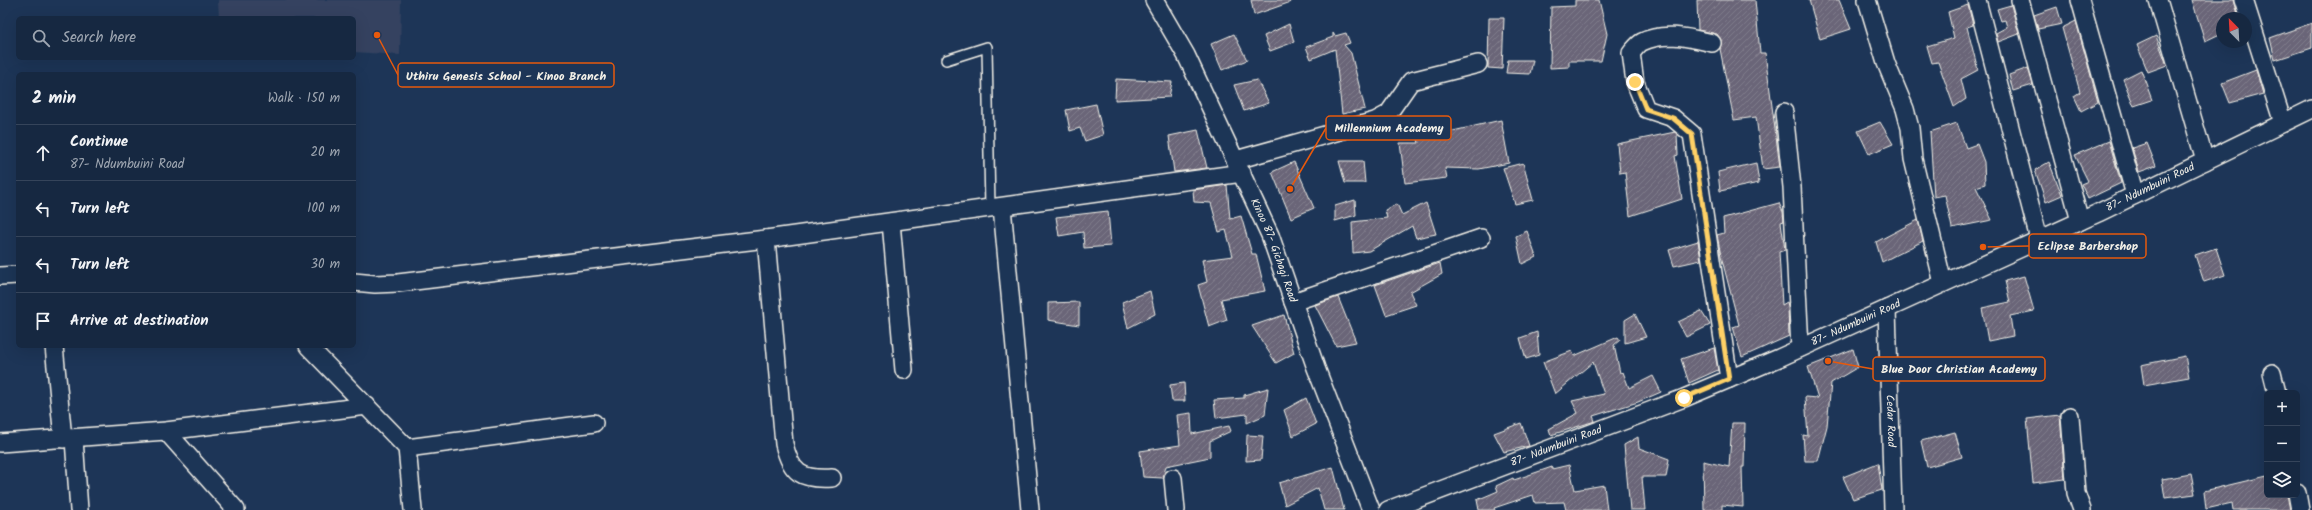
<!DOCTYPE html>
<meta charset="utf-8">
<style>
:root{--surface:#162841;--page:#1f3048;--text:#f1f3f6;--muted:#9ea6b1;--line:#35445a}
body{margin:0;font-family:Kalam,sans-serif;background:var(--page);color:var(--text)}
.controls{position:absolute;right:12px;bottom:12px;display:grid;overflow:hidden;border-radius:6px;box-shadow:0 4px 16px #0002}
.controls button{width:36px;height:36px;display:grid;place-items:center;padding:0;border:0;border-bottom:1px solid var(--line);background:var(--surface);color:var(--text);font:20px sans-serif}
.compass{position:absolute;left:2216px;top:12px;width:36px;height:36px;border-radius:50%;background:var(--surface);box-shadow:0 4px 16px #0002;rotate:336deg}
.stop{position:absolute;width:12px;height:12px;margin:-9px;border:3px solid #ffd166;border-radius:50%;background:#fff}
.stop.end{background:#ffd166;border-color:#fff;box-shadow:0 1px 4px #0008}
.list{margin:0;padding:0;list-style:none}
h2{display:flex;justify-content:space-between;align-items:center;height:52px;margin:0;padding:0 16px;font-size:17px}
h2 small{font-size:13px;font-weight:400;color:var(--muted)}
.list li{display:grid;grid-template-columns:26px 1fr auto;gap:12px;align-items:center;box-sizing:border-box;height:56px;padding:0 16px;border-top:1px solid var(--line)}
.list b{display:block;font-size:15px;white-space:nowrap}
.list p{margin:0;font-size:13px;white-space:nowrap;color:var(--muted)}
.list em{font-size:13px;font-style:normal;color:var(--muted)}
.icon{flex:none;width:22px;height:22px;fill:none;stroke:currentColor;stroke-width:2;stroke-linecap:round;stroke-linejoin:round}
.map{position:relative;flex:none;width:2312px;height:510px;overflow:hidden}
.search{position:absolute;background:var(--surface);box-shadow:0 4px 16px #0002;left:16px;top:16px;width:340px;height:44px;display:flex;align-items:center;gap:10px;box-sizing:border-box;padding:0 14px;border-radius:6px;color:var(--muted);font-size:15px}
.panel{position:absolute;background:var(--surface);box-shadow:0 4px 16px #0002;left:16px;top:72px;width:340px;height:276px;border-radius:6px}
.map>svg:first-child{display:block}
.built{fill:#344361}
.building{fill:url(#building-hatch);stroke:#f4f1e8}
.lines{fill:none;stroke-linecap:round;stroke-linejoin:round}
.service-casing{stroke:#f4f1e8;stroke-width:12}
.minor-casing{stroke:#f4f1e8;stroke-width:20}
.service{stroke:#1d3557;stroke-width:9}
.minor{stroke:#1d3557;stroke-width:17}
.route{stroke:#ffd166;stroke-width:5}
.labels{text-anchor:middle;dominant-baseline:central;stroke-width:3;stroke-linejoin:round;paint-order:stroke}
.street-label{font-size:11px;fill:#f4f1e8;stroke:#1d3557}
.leader{fill:none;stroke:#e8590c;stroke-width:1.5}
.callout-dot{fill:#e8590c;stroke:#1d3557;stroke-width:1.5}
.callout{fill:#1d3557;stroke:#e8590c;stroke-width:1.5}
.callout-label{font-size:12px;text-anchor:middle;font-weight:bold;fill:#f4f1e8}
</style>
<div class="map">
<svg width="2312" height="510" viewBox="0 0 2312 510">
<defs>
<pattern id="building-hatch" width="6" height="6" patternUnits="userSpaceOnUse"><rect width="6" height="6" fill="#6a6578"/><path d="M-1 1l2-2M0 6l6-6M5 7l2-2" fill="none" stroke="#807c8b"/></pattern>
</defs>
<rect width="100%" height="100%" fill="#1d3557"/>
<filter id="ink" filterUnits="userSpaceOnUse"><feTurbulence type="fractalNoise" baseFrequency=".025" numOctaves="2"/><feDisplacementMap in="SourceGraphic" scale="8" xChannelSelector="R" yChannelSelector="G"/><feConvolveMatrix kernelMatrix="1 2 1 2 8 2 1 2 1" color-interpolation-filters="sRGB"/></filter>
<g filter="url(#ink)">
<polygon class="built" points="218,0 401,0 400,55 354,52 354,18 219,18"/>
<g class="building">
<polygon points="1251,0 1291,0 1291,2 1254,15"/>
<polygon points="1575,0 1599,0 1607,34 1601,61 1569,61 1569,67 1550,68 1551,7 1575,6"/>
<polygon points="1697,0 1755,0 1760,53 1765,53 1780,167 1763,169 1756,117 1734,120 1720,49 1721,40 1717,34 1698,30"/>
<polygon points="1809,0 1839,0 1851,29 1820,39"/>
<polygon points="2192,0 2234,0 2239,18 2222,18 2222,33 2205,41"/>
<polygon points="1968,5 1973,25 1967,27 1978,70 1961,79 1966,99 1954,107 1938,62 1932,63 1927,46 1954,38 1948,12"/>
<polygon points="2011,5 2019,34 1998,42 1996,33 2007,27 2005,20 2001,21 1997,9"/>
<polygon points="2057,7 2062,24 2038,29 2034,15"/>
<polygon points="1489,18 1504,18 1502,69 1488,68"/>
<polygon points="2076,21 2098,102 2081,111 2074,96 2080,92 2062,28"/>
<polygon points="2312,23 2312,48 2275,60 2270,38"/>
<polygon points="1289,24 1294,42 1270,51 1264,36"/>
<polygon points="1333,33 1335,36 1346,33 1350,43 1344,45 1351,53 1365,109 1342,114 1335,49 1311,59 1306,47 1333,37"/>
<polygon points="1234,34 1247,60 1222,70 1211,44"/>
<polygon points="2156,36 2167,65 2148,72 2137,45"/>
<polygon points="1508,60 1533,60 1530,74 1506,73"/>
<polygon points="2028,68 2033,85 2013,91 2009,75"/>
<polygon points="2141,70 2152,100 2134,106 2123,79"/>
<polygon points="2256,70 2263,94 2230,103 2222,83"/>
<polygon points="1116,79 1172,82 1169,97 1115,100"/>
<polygon points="1257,80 1269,103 1244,111 1234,85"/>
<polygon points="1096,104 1103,135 1085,141 1080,128 1070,131 1066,110"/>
<polygon points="1501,120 1509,163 1479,169 1445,168 1447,178 1405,183 1400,143 1419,143 1418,139"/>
<polygon points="1880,122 1893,144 1869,154 1858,131"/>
<polygon points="1957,123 1966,148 1977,144 1984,162 1985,184 1976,187 1992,220 1952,228 1945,195 1934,197 1930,132"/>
<polygon points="1198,130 1207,168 1174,172 1169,136"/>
<polygon points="1675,132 1677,134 1678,155 1675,156 1682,199 1630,216 1625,172 1620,173 1617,144"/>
<polygon points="2109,141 2121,183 2088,199 2081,184 2088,181 2075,155"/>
<polygon points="2147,143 2156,166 2139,172 2132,148"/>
<polygon points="1339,161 1363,161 1365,183 1345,183"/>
<polygon points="1294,162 1314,208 1291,218 1272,172"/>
<polygon points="2049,162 2062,195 2046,202 2035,170"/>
<polygon points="1523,163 1533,200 1515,204 1503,168"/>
<polygon points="1756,163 1759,183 1720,191 1718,172"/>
<polygon points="1227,185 1230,219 1241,216 1252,254 1256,254 1265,291 1221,299 1227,320 1209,327 1198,285 1207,282 1202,260 1233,256 1226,230 1219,232 1211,203 1194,202 1193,190"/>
<polygon points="1355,200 1356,215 1335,221 1335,206"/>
<polygon points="1426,203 1436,234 1416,238 1412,226 1369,251 1353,253 1352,222 1387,218 1385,210 1397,204 1402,215"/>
<polygon points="1779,203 1783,212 1784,221 1781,222 1785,250 1779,252 1782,305 1787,302 1788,307 1789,336 1742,357 1733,327 1739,325 1721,256 1717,235 1724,233 1723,218"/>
<polygon points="1108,211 1111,246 1084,248 1083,232 1059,236 1056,217"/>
<polygon points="1918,220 1923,241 1882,262 1876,242"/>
<polygon points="1527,231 1536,257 1522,264 1516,236"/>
<polygon points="1698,241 1701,260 1674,266 1669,250"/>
<polygon points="2216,248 2225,275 2204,282 2195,255"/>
<polygon points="1440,263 1442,274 1410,292 1416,305 1386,315 1375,285"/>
<polygon points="2024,276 2034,311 2010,316 2013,336 1988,341 1982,308 2010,302 2005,281"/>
<polygon points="1150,291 1155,314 1128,328 1122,302"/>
<polygon points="1338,297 1356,342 1336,346 1315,305"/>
<polygon points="1079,302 1079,325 1048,320 1048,303"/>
<polygon points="1701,311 1710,325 1686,337 1678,322"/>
<polygon points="1635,314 1646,337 1625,343 1625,320"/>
<polygon points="1284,315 1294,353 1276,363 1252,326"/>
<polygon points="1537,332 1539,355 1526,359 1520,338"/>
<polygon points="1618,337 1620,340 1614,345 1620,373 1623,372 1629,388 1653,376 1661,392 1638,402 1593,416 1595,421 1551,435 1549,429 1578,413 1572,401 1604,394 1593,362 1555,394 1543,362 1572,351 1574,356"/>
<polygon points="1714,348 1718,370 1689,383 1681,359"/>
<polygon points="1853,349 1858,367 1831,383 1827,426 1818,461 1805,461 1803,435 1808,436 1805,397 1818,398 1808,367"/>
<polygon points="2185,356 2189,377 2144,385 2141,365"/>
<polygon points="1184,383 1185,401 1172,401 1170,385"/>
<polygon points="1268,388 1265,415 1247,423 1247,414 1216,418 1214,400 1244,398 1244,395"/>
<polygon points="1306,398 1316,424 1293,436 1284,410"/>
<polygon points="1191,413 1192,434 1229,426 1231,431 1210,441 1210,457 1166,466 1163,478 1143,477 1140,451 1180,445 1177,415"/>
<polygon points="2060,415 2065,479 2033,483 2027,419"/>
<polygon points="1521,423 1529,446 1504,452 1494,433"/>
<polygon points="1732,423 1745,423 1744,467 1742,467 1743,507 1722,505 1722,510 1704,510 1703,461 1729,467"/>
<polygon points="1955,432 1962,457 1927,467 1921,441"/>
<polygon points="1247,435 1263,436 1261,460 1246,461"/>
<polygon points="1638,437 1639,448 1669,459 1666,477 1642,477 1645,510 1630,510 1624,445"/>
<polygon points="1878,463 1882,490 1853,499 1843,477"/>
<polygon points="1569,465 1575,490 1604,485 1607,510 1566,510 1564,502 1535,503 1533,495 1494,508 1495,510 1479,510 1477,500 1498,491 1496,486 1513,478 1514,480 1552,467 1552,469"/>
<polygon points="1333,467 1344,510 1324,510 1318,488 1285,505 1279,483"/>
<polygon points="2191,474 2195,494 2165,498 2162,479"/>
<polygon points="2267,476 2267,495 2287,495 2290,510 2233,510 2232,503 2206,509 2204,491"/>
</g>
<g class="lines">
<g class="service-casing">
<polyline id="service" points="946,60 987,47 990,209"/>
</g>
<g class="minor-casing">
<g id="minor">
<path id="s1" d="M1154 0 1186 55 1270 235 1316 368 1371 510"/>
<polyline points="1867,0 1886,63 1905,109 1910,128 1913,159 1943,283"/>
<polyline points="1977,0 2039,239"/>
<polyline points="2020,0 2080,221"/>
<polyline points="2080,0 2135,195"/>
<polyline points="2158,0 2205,161"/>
<polyline points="2244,0 2283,123"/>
<path d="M1712 43C1690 38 1664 31 1642 42 1638 44 1634 50 1631 53L1635 82 1646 109 1673 118 1692 134 1729 379"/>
<polyline points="1784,112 1792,187 1800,348"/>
<polyline points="1236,160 1375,121 1388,114 1411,81 1478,64"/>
<polyline points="1002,207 1030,510"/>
<polyline points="891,222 904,370"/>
<path d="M766 239 784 444C791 473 801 480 832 478"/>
<polyline points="0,276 18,275"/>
<polyline points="354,282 375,284 398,283 766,239 1242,173"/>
<polyline points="1293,302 1481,238"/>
<path id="s2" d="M1887 309 1893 510"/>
<polyline points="54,346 63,439"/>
<polyline points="308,346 407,448 413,510"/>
<polyline points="2272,373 2277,393"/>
<polyline points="2070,416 2076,493 2082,510"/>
<polyline points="166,431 236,510"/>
<polyline points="74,439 79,510"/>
<polyline points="0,443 166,431 367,406"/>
<polyline points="407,448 594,423"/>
<polyline points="1173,478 1176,510"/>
<polyline points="2297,493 2300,510"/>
<path id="s3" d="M1388 510 1684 398 1779 358 2098 213 2312 109"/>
</g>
</g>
<use href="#service" class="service"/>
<use href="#minor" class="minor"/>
</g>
</g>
<g class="lines" filter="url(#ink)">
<polyline class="route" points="1635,82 1646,109 1673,118 1692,134 1729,379 1684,398"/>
</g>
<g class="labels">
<g class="street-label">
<text stroke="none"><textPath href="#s3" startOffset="828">87- Ndumbuini Road</textPath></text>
<text stroke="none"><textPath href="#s1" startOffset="278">Kinoo 87- Gichagi Road</textPath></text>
<text stroke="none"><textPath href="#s3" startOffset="504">87- Ndumbuini Road</textPath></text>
<text stroke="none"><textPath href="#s2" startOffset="112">Cedar Road</textPath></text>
<text stroke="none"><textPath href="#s3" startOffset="180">87- Ndumbuini Road</textPath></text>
</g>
</g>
<path class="leader" d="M377 35L398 75M1290 189L1326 128M1983 247L2029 246M1828 361L1873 369"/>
<g class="callout-dot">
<circle cx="377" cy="35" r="4"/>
<circle cx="1290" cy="189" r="4"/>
<circle cx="1983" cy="247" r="4"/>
<circle cx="1828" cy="361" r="4"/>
</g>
<g class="callout">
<rect x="398" y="63" width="216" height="24" rx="4"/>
<rect x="1326" y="116" width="125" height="24" rx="4"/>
<rect x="2029" y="234" width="117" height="24" rx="4"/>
<rect x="1873" y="357" width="172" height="24" rx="4"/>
</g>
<g class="callout-label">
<text x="506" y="80">Uthiru Genesis School - Kinoo Branch</text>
<text x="1389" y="132">Millennium Academy</text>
<text x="2088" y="250">Eclipse Barbershop</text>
<text x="1959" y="373">Blue Door Christian Academy</text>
</g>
</svg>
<div class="controls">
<button>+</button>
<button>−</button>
<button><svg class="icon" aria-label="layers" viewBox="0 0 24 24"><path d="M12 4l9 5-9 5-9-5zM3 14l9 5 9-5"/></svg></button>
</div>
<svg class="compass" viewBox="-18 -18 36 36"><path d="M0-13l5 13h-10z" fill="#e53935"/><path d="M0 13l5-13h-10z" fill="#9ea6b1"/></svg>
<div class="stop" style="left:1684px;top:398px"></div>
<div class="stop end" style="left:1635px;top:82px"></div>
<div class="search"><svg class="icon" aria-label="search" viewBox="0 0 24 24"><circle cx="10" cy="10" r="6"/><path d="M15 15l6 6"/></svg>Search here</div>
<section class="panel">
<h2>2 min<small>Walk · 150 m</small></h2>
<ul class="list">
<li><svg class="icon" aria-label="ahead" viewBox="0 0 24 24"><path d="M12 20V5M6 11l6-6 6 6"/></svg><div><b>Continue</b><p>87- Ndumbuini Road</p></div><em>20 m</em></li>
<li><svg class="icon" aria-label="left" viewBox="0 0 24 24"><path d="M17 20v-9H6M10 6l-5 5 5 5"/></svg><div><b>Turn left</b></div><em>100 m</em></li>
<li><svg class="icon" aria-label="left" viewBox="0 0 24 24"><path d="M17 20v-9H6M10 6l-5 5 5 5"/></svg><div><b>Turn left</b></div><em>30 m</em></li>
<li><svg class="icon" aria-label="arrive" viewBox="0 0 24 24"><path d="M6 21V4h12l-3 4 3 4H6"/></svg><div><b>Arrive at destination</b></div></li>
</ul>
</section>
</div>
